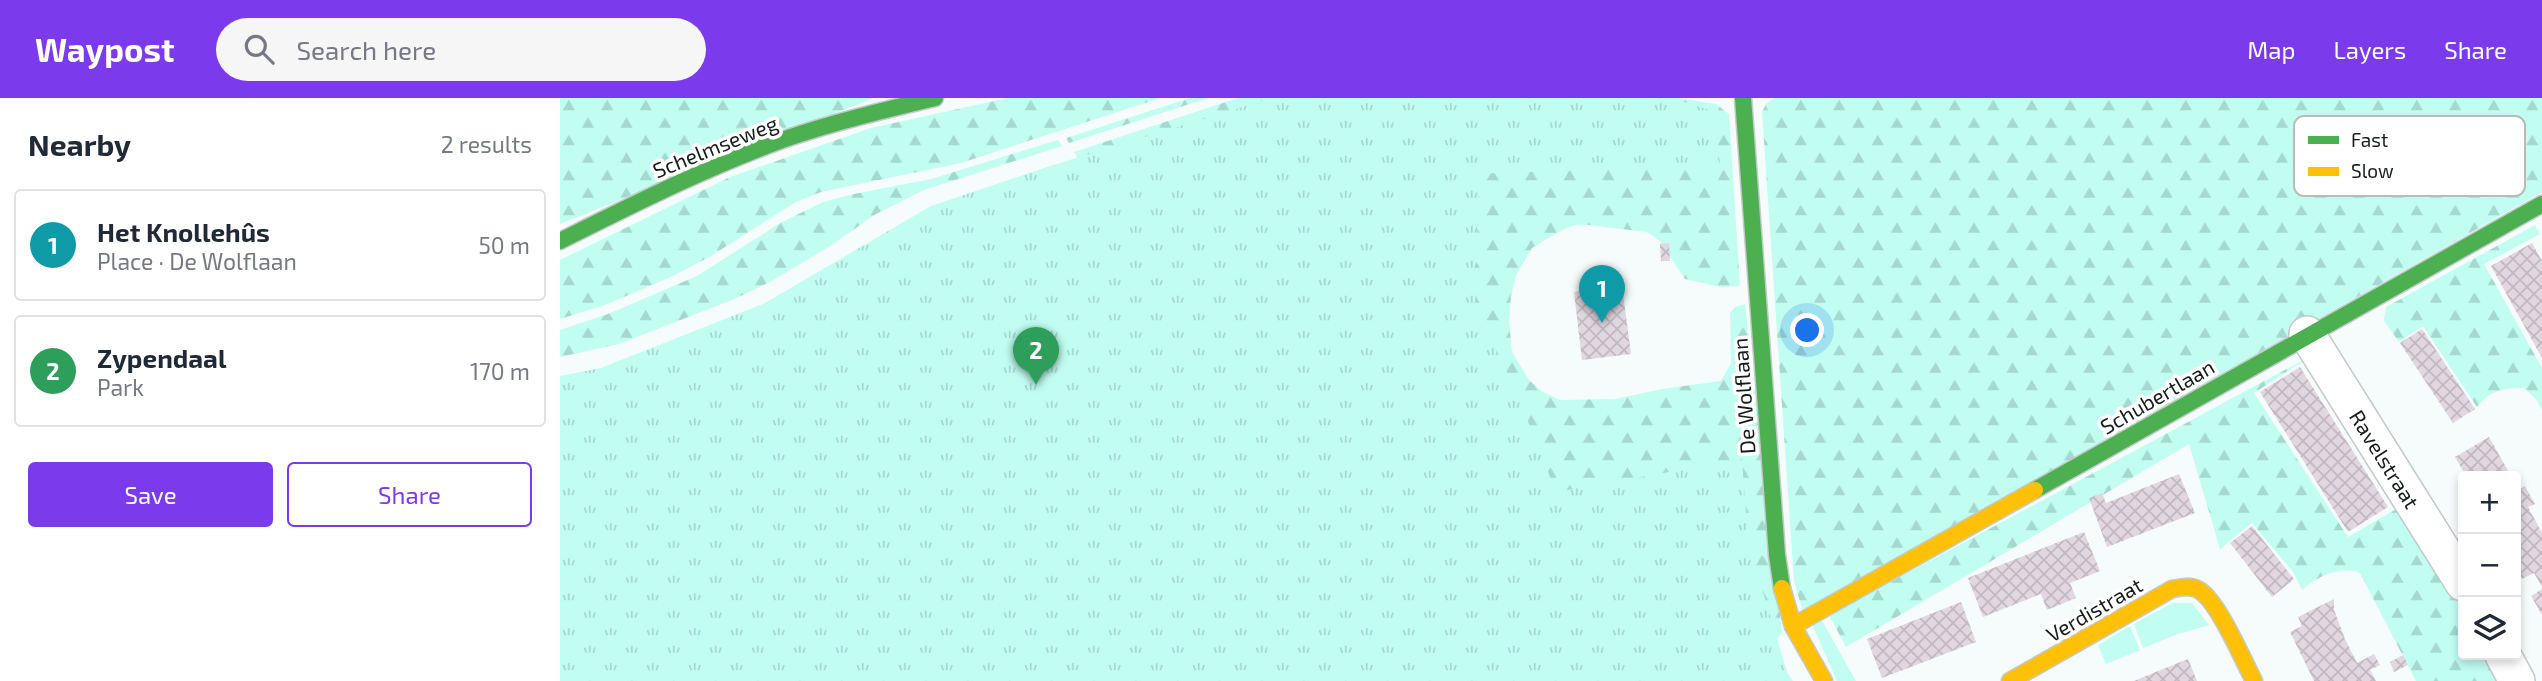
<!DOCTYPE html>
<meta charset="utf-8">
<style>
:root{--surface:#fff;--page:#f6f6f7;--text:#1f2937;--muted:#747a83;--line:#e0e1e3;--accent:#7c3aed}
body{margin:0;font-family:"Exo 2",sans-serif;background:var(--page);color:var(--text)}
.controls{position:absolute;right:21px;bottom:21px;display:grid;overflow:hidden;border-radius:7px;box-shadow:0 4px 10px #0003}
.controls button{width:63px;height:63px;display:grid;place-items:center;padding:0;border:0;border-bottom:2px solid var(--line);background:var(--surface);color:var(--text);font:35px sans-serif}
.you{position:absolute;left:1248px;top:233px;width:24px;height:24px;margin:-18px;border:5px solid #fff;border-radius:50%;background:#1a73e8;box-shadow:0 0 0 10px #1a73e833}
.badge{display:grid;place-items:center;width:46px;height:46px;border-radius:50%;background:var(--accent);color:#fff;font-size:23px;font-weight:700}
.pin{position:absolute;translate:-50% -58px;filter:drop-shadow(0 2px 4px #0008)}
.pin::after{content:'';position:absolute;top:37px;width:24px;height:21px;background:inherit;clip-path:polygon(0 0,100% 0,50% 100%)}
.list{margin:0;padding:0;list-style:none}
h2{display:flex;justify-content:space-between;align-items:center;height:91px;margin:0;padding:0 28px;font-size:30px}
h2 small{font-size:23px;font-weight:400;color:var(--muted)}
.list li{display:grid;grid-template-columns:46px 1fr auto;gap:21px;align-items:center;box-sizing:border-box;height:112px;margin:0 14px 14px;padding:0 14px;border:2px solid var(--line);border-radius:7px}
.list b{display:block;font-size:26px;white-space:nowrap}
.list p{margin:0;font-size:23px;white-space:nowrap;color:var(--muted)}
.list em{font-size:23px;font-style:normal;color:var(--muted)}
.actions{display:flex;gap:14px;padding:21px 28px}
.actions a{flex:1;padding:16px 0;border:2px solid var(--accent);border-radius:7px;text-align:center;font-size:24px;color:var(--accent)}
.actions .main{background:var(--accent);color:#fff}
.icon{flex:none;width:38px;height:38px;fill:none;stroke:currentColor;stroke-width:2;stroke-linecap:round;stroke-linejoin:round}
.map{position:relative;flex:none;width:1982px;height:583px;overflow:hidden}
header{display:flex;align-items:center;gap:42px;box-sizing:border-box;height:98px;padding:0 35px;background:var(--accent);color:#fff}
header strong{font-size:33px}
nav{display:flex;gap:38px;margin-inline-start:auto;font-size:24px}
.search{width:490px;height:63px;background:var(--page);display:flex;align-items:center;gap:18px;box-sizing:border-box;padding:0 24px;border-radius:38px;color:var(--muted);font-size:26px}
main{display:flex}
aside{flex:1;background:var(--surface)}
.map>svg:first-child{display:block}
.grass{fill:#c1fdf1}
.forest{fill:url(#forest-firs)}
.park{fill:url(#park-tufts)}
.building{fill:url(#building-cross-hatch)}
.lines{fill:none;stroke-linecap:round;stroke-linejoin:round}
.street-casing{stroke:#c2c9c8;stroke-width:38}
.fast-casing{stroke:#c2c9c8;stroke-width:19}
.slow-casing{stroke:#c2c9c8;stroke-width:19}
.street{stroke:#fefffe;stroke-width:35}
.fast{stroke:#4caf50;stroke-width:16}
.slow{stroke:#ffc107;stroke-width:16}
.labels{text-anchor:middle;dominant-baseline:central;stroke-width:7;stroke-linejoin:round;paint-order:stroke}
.street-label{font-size:21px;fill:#151d1b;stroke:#fff}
.key{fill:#fff;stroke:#b9bbbb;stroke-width:2}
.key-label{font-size:19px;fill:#151d1b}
</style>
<header>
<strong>Waypost</strong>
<div class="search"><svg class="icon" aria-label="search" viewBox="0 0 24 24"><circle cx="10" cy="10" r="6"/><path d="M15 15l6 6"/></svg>Search here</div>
<nav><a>Map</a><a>Layers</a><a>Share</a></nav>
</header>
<main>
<aside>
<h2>Nearby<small>2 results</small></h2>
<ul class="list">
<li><span class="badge" style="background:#0f9aa8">1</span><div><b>Het Knollehûs</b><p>Place · De Wolflaan</p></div><em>50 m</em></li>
<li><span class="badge" style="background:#2e9e5b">2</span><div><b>Zypendaal</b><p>Park</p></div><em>170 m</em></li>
</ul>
<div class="actions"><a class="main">Save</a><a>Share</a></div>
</aside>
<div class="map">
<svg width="1982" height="583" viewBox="0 0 1982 583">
<defs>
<pattern id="forest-firs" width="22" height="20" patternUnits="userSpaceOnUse" patternTransform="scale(1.75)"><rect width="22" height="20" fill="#c1fdf1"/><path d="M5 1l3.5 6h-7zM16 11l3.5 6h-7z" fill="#a5d8ce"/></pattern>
<pattern id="park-tufts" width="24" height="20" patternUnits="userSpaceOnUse" patternTransform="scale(1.75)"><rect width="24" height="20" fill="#c1fdf1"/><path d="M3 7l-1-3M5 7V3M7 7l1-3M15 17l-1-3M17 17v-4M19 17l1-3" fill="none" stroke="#a5d8ce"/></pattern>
<pattern id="building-cross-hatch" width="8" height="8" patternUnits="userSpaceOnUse" patternTransform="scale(1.75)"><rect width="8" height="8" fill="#e2d7e1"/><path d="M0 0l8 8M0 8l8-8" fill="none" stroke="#c1b8c0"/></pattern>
</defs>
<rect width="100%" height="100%" fill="#f5fcfb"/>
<g class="grass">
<polygon points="1612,505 1632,505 1649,527 1618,536 1583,550 1574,526"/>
<polygon points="1261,521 1296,583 1277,583 1252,526"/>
<polygon points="1570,528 1580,552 1546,566 1538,547"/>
</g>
<g class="forest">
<polygon points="0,0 313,0 0,126"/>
<polygon points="448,0 600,0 401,65 261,94 236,104 151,158 113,178 45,207 0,221 0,162 170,79 311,30"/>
<polygon points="630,0 648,0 509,45 506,40"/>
<polygon points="678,0 1118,0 1156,6 1169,16 1180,188 1161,189 1125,181 1100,143 1087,134 1029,127 1015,127 1002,132 972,150 956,177 951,198 949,223 952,254 969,282 981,293 1000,302 1055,301 1102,291 1161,283 1171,265 1170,215 1175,209 1185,206 1222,535 1178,583 541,94 514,54"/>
<polygon points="1214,0 1982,0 1982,94 1243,514 1234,483 1202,14 1206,6"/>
<polygon points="498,42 502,48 364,92 316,116 270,148 212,183 172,202 59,246 0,259 0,232 48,216 137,178 222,124 263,104 289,97 371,81"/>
<path d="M1975 127 1980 136 1924 166 1982 270V312L1976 301 1964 290C1944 290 1930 292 1917 309L1863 228 1839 244 1824 223 1826 209Z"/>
<path d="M1751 258 1694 295 1788 439 1843 407 1903 511V557H1928L1942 583H1856L1800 475C1781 467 1758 478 1742 492L1733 474 1692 425 1660 451 1629 346 1286 549 1269 517Z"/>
</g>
<polygon class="park" points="712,0 1111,0 1156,14 1160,67 919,76 915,208 957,296 996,394 1182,361 1188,444 1227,574 1233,583 0,583 0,278 41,270 205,205 371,108 490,68"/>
<g class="building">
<polygon points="1109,145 1110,163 1101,163 1100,146"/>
<polygon points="1972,145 1982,163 1982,260 1931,168"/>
<polygon points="1062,188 1071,256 1022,262 1014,194"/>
<polygon points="1862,231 1915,311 1893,325 1840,245"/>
<polygon points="1740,269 1828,409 1788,434 1700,294"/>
<polygon points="1929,339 1951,378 1906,378 1895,359"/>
<polygon points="1619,376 1635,415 1547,449 1529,400 1542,395 1546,405"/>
<polygon points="1956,387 1959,392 1965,388 1975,406 1968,409 1982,435 1982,489 1974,475 1962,481 1956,469"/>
<polygon points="1692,428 1734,481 1712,499 1670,445"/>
<polygon points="1524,434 1540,473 1510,485 1516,500 1487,512 1481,496 1423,519 1408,480"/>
<polygon points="1982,491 1982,517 1971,498"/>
<polygon points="1774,501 1774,512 1785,541 1797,565 1814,556 1820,567 1810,572 1816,583 1754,583 1730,534 1742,528 1738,519"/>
<polygon points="1401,504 1416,544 1322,580 1307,541"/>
<polygon points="1843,557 1848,567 1834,574 1830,564"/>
<polygon points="1628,561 1637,583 1574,583 1598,573"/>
</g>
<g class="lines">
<g class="street-casing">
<g id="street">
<polyline points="1747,236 1903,485"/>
<polyline points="1943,557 1957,583"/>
</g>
</g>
<g class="fast-casing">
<g id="fast">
<polyline points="1183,0 1217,457 1222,490"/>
<path d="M0 143C74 106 147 69 225 41 274 24 325 12 375 0"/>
<polyline points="1475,392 1982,106"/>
</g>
</g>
<g class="slow-casing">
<g id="slow">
<polyline points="1222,490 1233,528 1264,583"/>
<polyline points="1233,528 1475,392"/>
<path d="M1450 583 1612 491C1621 489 1631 487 1639 492 1658 503 1683 562 1694 583"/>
</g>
</g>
<use href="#street" class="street"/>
<use href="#fast" class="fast"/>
<use href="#slow" class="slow"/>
</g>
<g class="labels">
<g class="street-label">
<text transform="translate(155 48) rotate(-22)">Schelmseweg</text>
<text transform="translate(1183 298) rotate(-94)">De Wolflaan</text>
<text transform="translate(1597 298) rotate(-30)">Schubertlaan</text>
<text transform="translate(1825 361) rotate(58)">Ravelstraat</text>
<text transform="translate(1534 511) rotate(-30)">Verdistraat</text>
</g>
</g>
<rect x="1734" y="18" width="231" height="80" rx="10" class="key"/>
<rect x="1748" y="38" width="31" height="8" fill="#4caf50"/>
<rect x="1748" y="69" width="31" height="9" fill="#ffc107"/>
<g class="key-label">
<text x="1791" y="49">Fast</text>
<text x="1791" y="80">Slow</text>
</g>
</svg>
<div class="controls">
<button>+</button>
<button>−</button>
<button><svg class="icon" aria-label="layers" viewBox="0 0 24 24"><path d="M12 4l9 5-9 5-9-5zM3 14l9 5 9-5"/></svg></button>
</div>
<div class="you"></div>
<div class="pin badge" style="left:1042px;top:225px;background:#0f9aa8">1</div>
<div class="pin badge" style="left:476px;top:287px;background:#2e9e5b">2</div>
</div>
</main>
